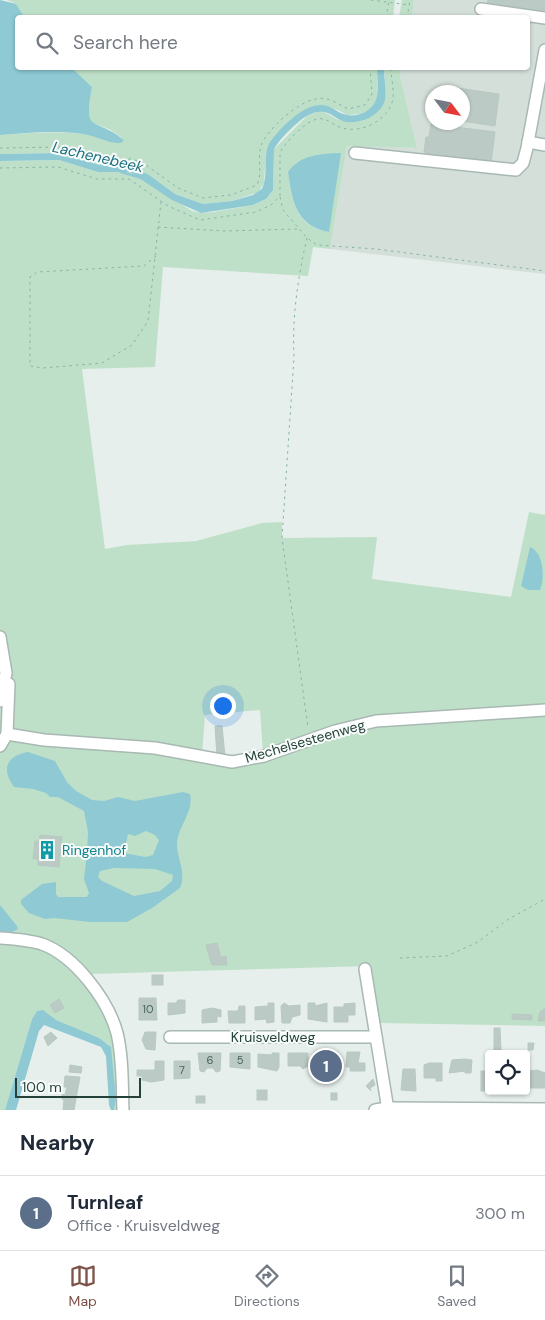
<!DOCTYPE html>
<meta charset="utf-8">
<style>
:root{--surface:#fff;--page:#f6f6f7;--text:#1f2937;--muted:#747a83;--line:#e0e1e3;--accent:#7f5249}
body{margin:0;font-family:"DM Sans",sans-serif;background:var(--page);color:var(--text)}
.controls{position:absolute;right:15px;bottom:15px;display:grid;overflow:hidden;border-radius:5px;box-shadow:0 1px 4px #0004}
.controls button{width:45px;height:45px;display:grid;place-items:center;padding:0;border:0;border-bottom:1px solid var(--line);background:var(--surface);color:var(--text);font:25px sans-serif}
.compass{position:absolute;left:425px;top:85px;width:45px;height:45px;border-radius:50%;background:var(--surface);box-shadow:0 1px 4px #0004;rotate:122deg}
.scale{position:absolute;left:15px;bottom:12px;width:126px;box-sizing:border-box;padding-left:5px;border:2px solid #24423a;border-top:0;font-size:14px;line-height:18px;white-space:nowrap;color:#24423a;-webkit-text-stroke:4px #f7fbf9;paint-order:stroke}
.you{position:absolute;left:222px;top:705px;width:18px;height:18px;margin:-12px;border:4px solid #fff;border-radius:50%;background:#1a73e8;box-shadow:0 0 0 8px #1a73e833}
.badge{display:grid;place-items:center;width:32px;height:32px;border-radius:50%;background:var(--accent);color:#fff;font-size:16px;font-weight:700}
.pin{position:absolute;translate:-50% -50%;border:2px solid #fff;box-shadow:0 1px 5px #0006}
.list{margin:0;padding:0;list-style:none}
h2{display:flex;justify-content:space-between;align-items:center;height:65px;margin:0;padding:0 20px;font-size:21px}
h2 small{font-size:16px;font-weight:400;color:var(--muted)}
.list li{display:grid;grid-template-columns:32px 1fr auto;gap:15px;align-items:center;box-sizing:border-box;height:75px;padding:0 20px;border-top:1px solid var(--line)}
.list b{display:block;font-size:19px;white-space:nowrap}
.list p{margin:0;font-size:16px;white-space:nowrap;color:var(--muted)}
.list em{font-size:16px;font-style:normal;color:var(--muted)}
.icon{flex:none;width:28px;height:28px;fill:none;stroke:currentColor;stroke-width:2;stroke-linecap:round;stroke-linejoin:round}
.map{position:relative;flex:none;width:545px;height:1110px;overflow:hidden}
.search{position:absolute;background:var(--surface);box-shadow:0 1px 4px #0004;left:15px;right:15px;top:15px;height:55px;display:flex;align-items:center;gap:12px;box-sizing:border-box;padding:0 18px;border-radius:5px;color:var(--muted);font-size:19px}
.sheet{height:140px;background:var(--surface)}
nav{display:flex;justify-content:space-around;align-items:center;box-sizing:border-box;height:70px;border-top:1px solid var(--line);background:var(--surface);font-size:14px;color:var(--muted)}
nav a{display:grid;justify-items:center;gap:2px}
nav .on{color:var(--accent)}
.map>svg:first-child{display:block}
.built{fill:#d4dfda;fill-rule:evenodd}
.green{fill:#bfe0c8;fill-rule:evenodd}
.water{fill:#8ec9d4;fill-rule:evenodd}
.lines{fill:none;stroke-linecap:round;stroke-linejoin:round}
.stream{stroke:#8ec9d4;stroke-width:2.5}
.building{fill:#bbcac4;stroke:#b8c9c2}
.minor-casing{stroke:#a8b8b2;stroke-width:14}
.path{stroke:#86b3a5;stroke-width:1;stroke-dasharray:2.5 4;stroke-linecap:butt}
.minor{stroke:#fff;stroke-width:11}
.labels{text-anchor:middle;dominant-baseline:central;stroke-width:4;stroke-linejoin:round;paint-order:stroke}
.number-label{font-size:11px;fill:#4a645c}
.street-label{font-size:14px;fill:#24423a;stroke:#f7fbf9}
.culture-label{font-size:14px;fill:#0d838f;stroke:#f7fbf9;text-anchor:start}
.water-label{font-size:15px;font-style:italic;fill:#1c6f80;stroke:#f7fbf9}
</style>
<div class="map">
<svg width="545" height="1110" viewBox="0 0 545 1110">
<rect width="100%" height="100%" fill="#e6efeb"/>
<path class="built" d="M414 0H545V274L330 249 347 145 417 148 400 75 401 68H528V18L412 17ZM432 92H462V122H432Z"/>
<g class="green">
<polygon points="7,0 395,0 393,18 24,18 16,4"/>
<polygon points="402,0 414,0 412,17 399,18"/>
<path d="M72 68H377L378 95 377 101 369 110 361 114 347 115 338 110 317 105 266 153 264 183 259 192 232 201 203 204 175 194 140 169 100 165 60 153 0 154V135C28 133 55 131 83 134 103 136 99 145 124 140 98 114 82 140 92 87Z"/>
<path d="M384 68H401L400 75 417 148 347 146 330 249 313 247 308 276 163 267 155 367 82 369 105 549 127 545 196 541 262 523 282 522V538L377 537 372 579 511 597 529 512 545 515V707L397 716 263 753 260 710 205 715 202 755 44 737 10 740 156 754 227 766 264 762 360 729 402 722 545 713V1026L379 1023 369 966 90 974 106 997 127 1110H114L116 1099 108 1044 37 1011 32 1019 5 1110H0V161L59 160 98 172H130L192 211 201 213 213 212 253 205 266 199 273 190 274 149 307 116 318 112H324L339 120 354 122 386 96ZM288 172 329 232C296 227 292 201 288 172Z"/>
</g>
<g class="water">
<path d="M0 0 16 4 24 17 18 18V68H72L92 87C83 136 95 116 124 140L121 143C105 143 97 136 83 134 55 130 28 133 0 135Z"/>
<path d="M377 68H384C384 91 393 104 369 118 362 121 354 123 346 122 336 120 330 110 318 112 302 114 282 136 274 149L273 190 266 199 253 205 201 213 172 200 130 172H98L59 160 0 161V154L60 153 100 165H131L149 175 175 194 203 204 232 201 253 195 262 189C270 172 260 153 273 138 283 126 302 106 319 105 331 104 336 113 347 115 353 116 360 115 365 112 383 102 377 84 377 68Z"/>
<path d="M341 153 329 232C296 226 292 201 288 172 301 154 321 154 341 153Z"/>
<path d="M530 547C544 553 545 578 540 590H528L521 586Z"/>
<path d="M28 752 55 761 67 782 76 791 92 800 104 801 118 797 135 801 183 792 190 794C194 812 179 825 177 842 176 858 187 871 180 888L152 908 127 922H90L54 918 45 919 29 913 21 904V900L42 884 56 882V894L58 897H87L89 893 84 879 87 853 88 832 84 811 58 797H50L46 793 33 789 14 787C1 769 6 756 28 752ZM146 831 155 835 159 840 153 855 145 857 124 853 128 834 135 836ZM114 868 155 869 173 875 172 881 160 891 134 896 102 881 98 877 100 871Z"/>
<polygon points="0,905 17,926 18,929 12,932 0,931"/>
<polygon points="43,1010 56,1020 99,1038 111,1047 116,1099 114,1110 111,1110 109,1105 106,1056 101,1047 44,1025 39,1031 16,1110 5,1110 32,1019 37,1011"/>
</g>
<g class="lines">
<polyline class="stream" points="121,172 142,178"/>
</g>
<g class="building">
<polygon points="488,0 545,0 545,14 487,6"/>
<polygon points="443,86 499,94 495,126 462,121 462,92 442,92"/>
<polygon points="431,124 495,132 491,163 427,155 427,153 424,152 426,137 429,137"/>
<polygon points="215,726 222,726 225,756 217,757"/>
<polygon points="40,835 62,837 59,867 38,865 38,859 33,859 35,841 39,841"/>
<polygon points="217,943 221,957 226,956 227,965 212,965 206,945"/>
<rect x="152" y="975" width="11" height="10"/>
<polygon points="139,998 156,998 157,1020 139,1020"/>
<polygon points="59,999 64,1008 55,1013 50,1005"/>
<polygon points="178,1000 185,1000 185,1013 168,1015 168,1003 176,1003"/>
<polygon points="268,1003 274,1003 274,1022 267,1023 266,1019 255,1020 255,1007 268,1006"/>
<polygon points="284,1003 289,1006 300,1005 300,1015 292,1017 290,1023 282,1023 281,1006"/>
<polygon points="308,1003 315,1003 315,1006 327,1003 327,1022 308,1019"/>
<polygon points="355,1003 355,1015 348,1015 348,1022 334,1022 334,1007 344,1007 344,1004"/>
<polygon points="239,1006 245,1006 245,1023 229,1023 228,1011 238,1011"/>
<polygon points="212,1008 221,1010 221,1017 217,1016 217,1022 202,1023 202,1010"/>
<polygon points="545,1008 545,1021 538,1021 540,1012"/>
<polygon points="512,1014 532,1015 532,1020 512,1019"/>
<polygon points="494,1028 500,1028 501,1050 494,1050"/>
<polygon points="51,1032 57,1038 48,1046 44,1037"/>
<polygon points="145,1032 156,1032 155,1050 146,1049 142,1040"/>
<polygon points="528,1043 534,1043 533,1050 528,1050"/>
<polygon points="347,1052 360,1052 358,1063 365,1063 365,1071 350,1071 350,1067 346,1067"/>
<polygon points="198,1053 221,1053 220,1071 216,1072 213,1068 207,1068 204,1072 200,1071"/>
<polygon points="230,1053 250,1053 250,1069 230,1067"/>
<polygon points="272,1053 279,1053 279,1067 277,1071 258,1067 258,1054 272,1055"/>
<polygon points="288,1053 308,1053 308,1066 303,1069 300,1066 288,1066"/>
<polygon points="329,1053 337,1053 337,1070 316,1072 316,1061 329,1062"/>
<polygon points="465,1059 472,1060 471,1073 465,1073 465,1071 449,1073 452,1060"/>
<polygon points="155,1061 164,1061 164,1080 151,1082 142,1080 142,1076 137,1076 137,1070 155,1070"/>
<polygon points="174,1061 190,1061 190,1078 174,1079"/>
<polygon points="429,1063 442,1063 442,1081 436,1081 436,1078 424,1078 424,1065"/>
<polygon points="70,1065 82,1067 81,1073 69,1072"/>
<polygon points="403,1069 415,1069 416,1091 401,1090"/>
<polygon points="537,1070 545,1073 545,1088 529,1088 529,1071"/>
<rect x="481" y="1071" width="8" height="20"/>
<polygon points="65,1076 80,1077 74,1110 63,1110 64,1100 62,1099 62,1094 65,1095 67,1087 64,1087"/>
<polygon points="373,1079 375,1085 370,1088 371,1091 366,1086"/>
<rect x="257" y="1090" width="10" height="10"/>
<rect x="331" y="1093" width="6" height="7"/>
<rect x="196" y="1096" width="9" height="7"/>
</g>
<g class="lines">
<g class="minor-casing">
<g id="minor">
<polyline points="481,9 545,18"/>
<polyline points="528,142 545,145"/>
<polyline points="355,153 516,170 523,163 527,148 545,50"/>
<polyline points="0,637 6,673 0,701"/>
<polyline points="7,734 44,740 155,748 232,762 264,756 335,731 376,721 545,710"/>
<polyline points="7,734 9,684"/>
<polyline points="0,746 7,734"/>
<path d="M0 938C14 939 29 940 42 944 75 956 108 1000 117 1033 123 1058 122 1085 123 1110"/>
<polyline points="365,969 388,1110"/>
<polyline points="170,1037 376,1037"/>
<polyline points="375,1110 388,1108 545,1109"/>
</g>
</g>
<g class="path">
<polyline points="371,0 409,5"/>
<polyline points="386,18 389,0"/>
<polyline points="407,18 410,0"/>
<path d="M0 148 61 147 102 159H132L143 163 178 188 203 198 231 195 257 185C263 173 257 159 261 146 266 130 299 101 316 99 328 96 338 104 348 109L365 105 372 94 370 68"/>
<path d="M0 168 58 167 97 179H129L168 206 200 220 256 212 271 205 280 196V152C287 141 305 121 318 119 327 117 334 126 342 128 363 134 390 119 393 98 394 88 391 78 391 68"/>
<polyline points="280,197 283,210 307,238 317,245 376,249 545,271"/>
<polyline points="158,227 224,231 297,229"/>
<path d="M307 238C298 277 292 316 294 357L282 538 308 728"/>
<polyline points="156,256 144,266 37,272 30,277 30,366 43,368 102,363 132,345 148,321 161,202"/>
<polyline points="400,958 447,956 478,942 507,920 545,899"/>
</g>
<use href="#minor" class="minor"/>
</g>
<defs>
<g id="building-bare" transform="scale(1.5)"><path d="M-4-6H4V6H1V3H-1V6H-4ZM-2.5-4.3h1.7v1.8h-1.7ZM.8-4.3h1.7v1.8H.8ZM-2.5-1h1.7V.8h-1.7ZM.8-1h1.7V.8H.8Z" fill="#0f9aa8" stroke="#f7fbf9" stroke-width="2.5" paint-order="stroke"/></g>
</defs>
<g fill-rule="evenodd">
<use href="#building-bare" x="47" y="850"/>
</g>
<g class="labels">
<g class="number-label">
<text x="148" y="1009">10</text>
<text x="210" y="1060">6</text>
<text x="240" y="1060">5</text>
<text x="182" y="1070">7</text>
</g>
<g class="street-label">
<text transform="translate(305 741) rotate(-16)">Mechelsesteenweg</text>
<text x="273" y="1037">Kruisveldweg</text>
</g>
<g class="culture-label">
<text x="62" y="850">Ringenhof</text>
</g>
<g class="water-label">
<text transform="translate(98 157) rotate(13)">Lachenebeek</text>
</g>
</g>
</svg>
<div class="controls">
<button><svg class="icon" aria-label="locate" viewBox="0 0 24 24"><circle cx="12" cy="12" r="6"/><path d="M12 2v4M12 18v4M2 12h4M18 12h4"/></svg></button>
</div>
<svg class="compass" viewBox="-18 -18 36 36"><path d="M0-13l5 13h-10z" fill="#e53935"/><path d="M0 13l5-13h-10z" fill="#747a83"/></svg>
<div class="scale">100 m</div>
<div class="you"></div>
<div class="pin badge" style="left:326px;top:1066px;background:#5c6f8a">1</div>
<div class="search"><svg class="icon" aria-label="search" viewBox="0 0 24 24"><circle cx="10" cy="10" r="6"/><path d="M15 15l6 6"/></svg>Search here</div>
</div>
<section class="sheet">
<h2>Nearby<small></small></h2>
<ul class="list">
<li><span class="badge" style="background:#5c6f8a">1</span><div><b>Turnleaf</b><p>Office · Kruisveldweg</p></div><em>300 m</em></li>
</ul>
</section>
<nav>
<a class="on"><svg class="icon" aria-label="map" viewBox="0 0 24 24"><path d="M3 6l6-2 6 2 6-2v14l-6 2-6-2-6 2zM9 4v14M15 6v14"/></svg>Map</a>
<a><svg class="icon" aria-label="directions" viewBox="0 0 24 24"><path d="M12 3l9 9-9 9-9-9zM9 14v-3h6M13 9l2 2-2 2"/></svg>Directions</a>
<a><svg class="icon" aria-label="saved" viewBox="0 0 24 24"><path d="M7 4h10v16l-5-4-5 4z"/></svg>Saved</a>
</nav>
